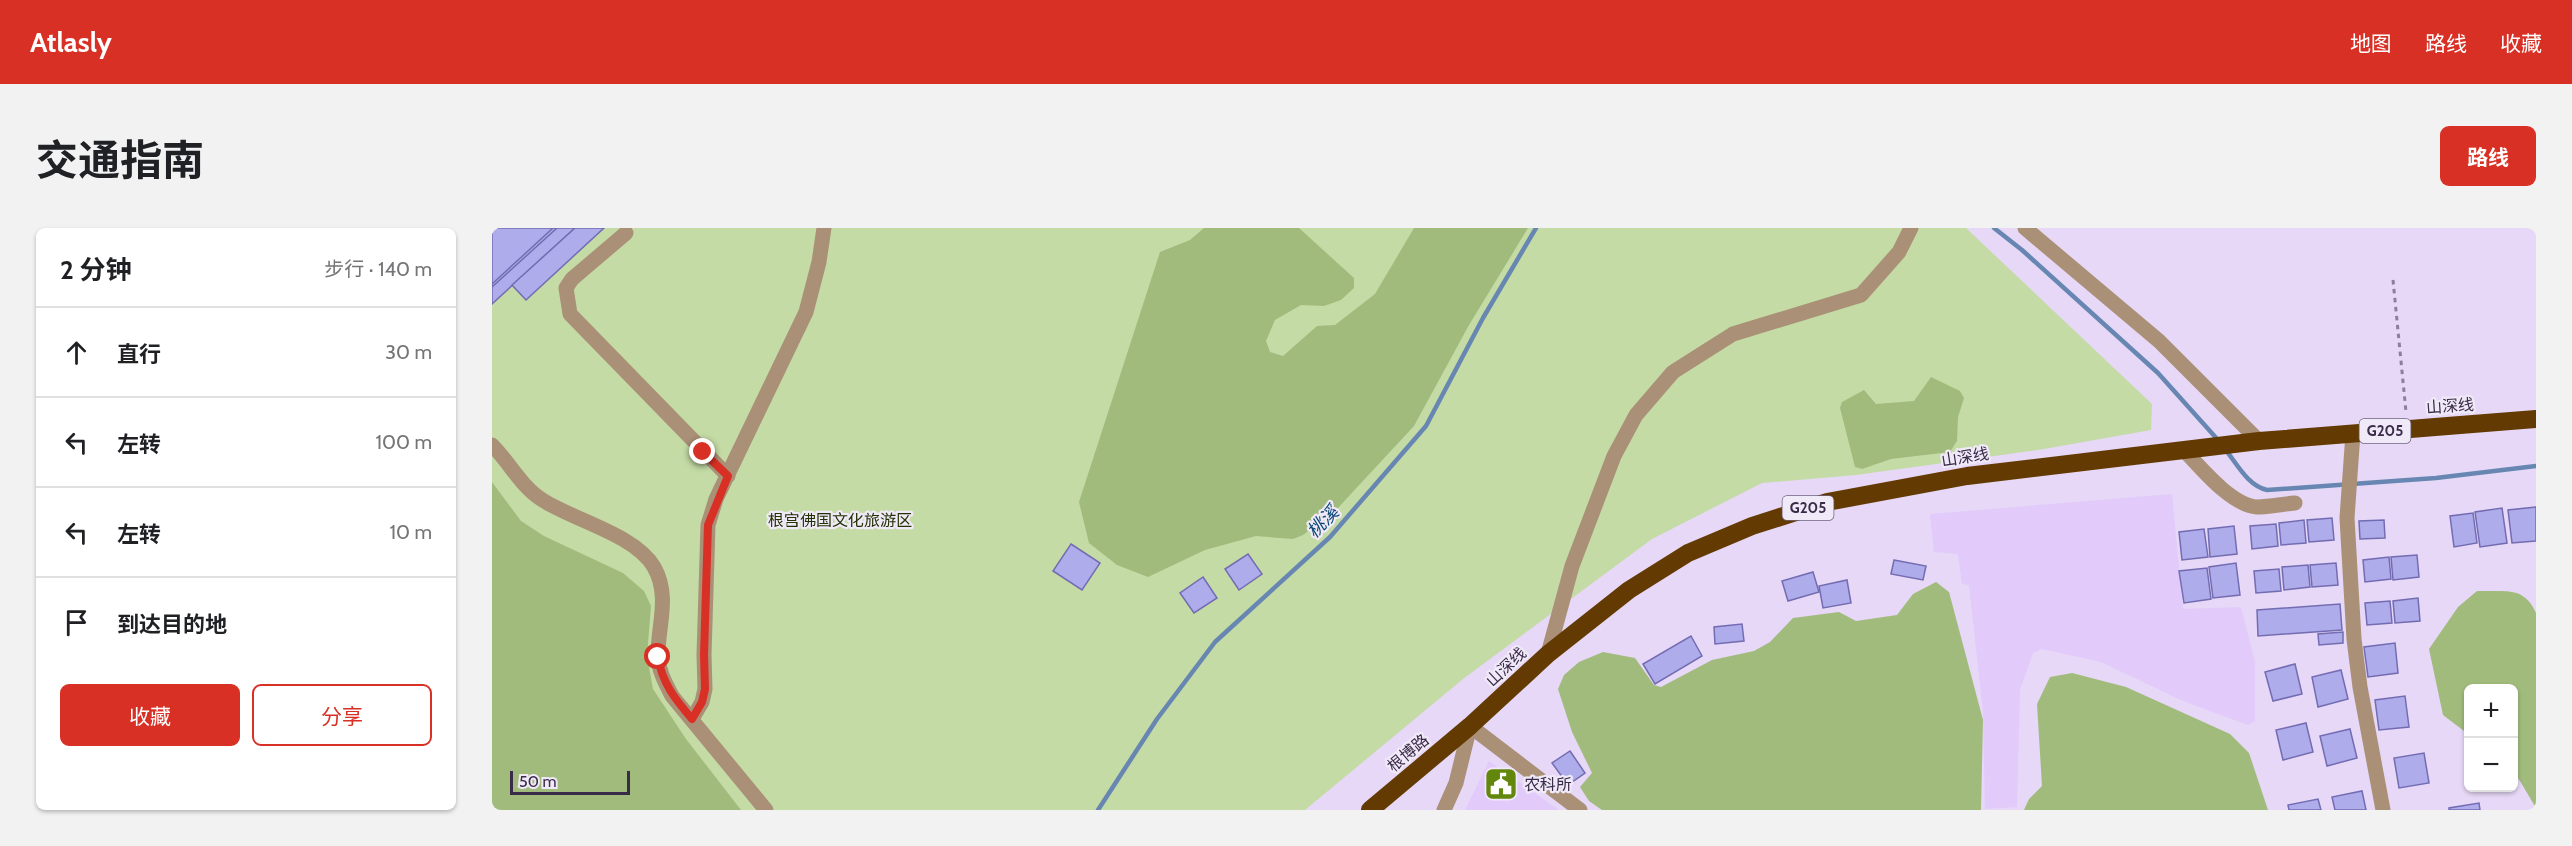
<!DOCTYPE html>
<html lang="zh">
<meta charset="utf-8">
<style>
:root{--surface:#fff;--page:#f2f2f2;--text:#202124;--muted:#757577;--line:#e0e0e0;--accent:#d93025}
body{margin:0;font-family:Cabin,"Noto Sans SC",sans-serif;background:var(--page);color:var(--text)}
.controls{position:absolute;right:18px;bottom:18px;display:grid;overflow:hidden;border-radius:9px;box-shadow:0 2px 4px #0004}
.controls button{width:54px;height:54px;display:grid;place-items:center;padding:0;border:0;border-bottom:2px solid var(--line);background:var(--surface);color:var(--text);font:30px sans-serif}
.scale{position:absolute;left:18px;bottom:15px;width:120px;box-sizing:border-box;padding-left:6px;border:3px solid #3a2b48;border-top:0;font-size:16px;line-height:21px;white-space:nowrap;color:#3a2b48;-webkit-text-stroke:4px #f0e9f8;paint-order:stroke}
.stop{position:absolute;width:18px;height:18px;margin:-14px;border:4px solid #d93025;border-radius:50%;background:#fff}
.stop.end{background:#d93025;border-color:#fff;box-shadow:0 2px 6px #0008}
.list{margin:0;padding:0;list-style:none}
h2{display:flex;justify-content:space-between;align-items:center;height:78px;margin:0;padding:0 24px;font-size:26px}
h2 small{font-size:20px;font-weight:400;color:var(--muted)}
.list li{display:grid;grid-template-columns:39px 1fr auto;gap:18px;align-items:center;box-sizing:border-box;height:90px;padding:0 24px;border-top:2px solid var(--line)}
.list b{display:block;font-size:22px;white-space:nowrap}
.list em{font-size:20px;font-style:normal;color:var(--muted)}
.actions{display:flex;gap:12px;padding:18px 24px}
.actions a{flex:1;padding:14px 0;border:2px solid var(--accent);border-radius:9px;text-align:center;font-size:21px;color:var(--accent)}
.actions .main{background:var(--accent);color:#fff}
.icon{flex:none;width:33px;height:33px;fill:none;stroke:currentColor;stroke-width:2;stroke-linecap:round;stroke-linejoin:round}
.map{position:relative;flex:none;width:2044px;height:582px;overflow:hidden;border-radius:9px}
header{display:flex;align-items:center;gap:36px;box-sizing:border-box;height:84px;padding:0 30px;background:var(--accent);color:#fff}
header strong{font-size:28px}
nav{display:flex;gap:33px;margin-inline-start:auto;font-size:21px}
.intro{display:flex;align-items:center;justify-content:space-between;box-sizing:border-box;height:144px;padding:0 36px}
h1{margin:0;font-size:42px}
.button{padding:15px 27px;border-radius:9px;background:var(--accent);color:#fff;font-size:21px;font-weight:700}
main{display:flex;gap:36px;padding:0 36px}
aside{flex:1;background:var(--surface);border-radius:9px;box-shadow:0 2px 4px #0004}
.map>svg:first-child{display:block}
.built{fill:#e2cafb}
.green{fill:#c4dba5}
.forest{fill:#a1bb7d}
.lines{fill:none;stroke-linecap:round;stroke-linejoin:round}
.stream{stroke:#6787b2;stroke-width:4.5}
.building{fill:#afaceb;stroke:#736cb2;stroke-width:1.5}
.path{stroke:#8d7f9c;stroke-width:3;stroke-dasharray:4.5 4.5;stroke-linecap:butt}
.minor{stroke:#aa9077;stroke-width:15}
.highway{stroke:#633a01;stroke-width:18}
.route{stroke:#d93025;stroke-width:8}
.labels{text-anchor:middle;dominant-baseline:central;stroke-width:4.5;stroke-linejoin:round;paint-order:stroke}
.shield{fill:#f0e9f8;stroke:#71647d;stroke-width:1.5}
.shield-label{font-size:15px;font-weight:bold;fill:#3a2b48}
.street-label{font-size:16px;fill:#3a2b48;stroke:#f0e9f8}
.park-label{font-size:16px;fill:#213102;stroke:#f0e9f8}
.poi-label{font-size:16px;fill:#3a2b48;stroke:#f0e9f8;text-anchor:start}
.water-label{font-size:18px;font-style:italic;fill:#0b4875;stroke:#f0e9f8}
</style>
<header>
<strong>Atlasly</strong>
<nav><a>地图</a><a>路线</a><a>收藏</a></nav>
</header>
<div class="intro"><h1>交通指南</h1><a class="button">路线</a></div>
<main>
<aside>
<h2>2 分钟<small>步行 · 140 m</small></h2>
<ul class="list">
<li><svg class="icon" aria-label="ahead" viewBox="0 0 24 24"><path d="M12 20V5M6 11l6-6 6 6"/></svg><div><b>直行</b></div><em>30 m</em></li>
<li><svg class="icon" aria-label="left" viewBox="0 0 24 24"><path d="M17 20v-9H6M10 6l-5 5 5 5"/></svg><div><b>左转</b></div><em>100 m</em></li>
<li><svg class="icon" aria-label="left" viewBox="0 0 24 24"><path d="M17 20v-9H6M10 6l-5 5 5 5"/></svg><div><b>左转</b></div><em>10 m</em></li>
<li><svg class="icon" aria-label="arrive" viewBox="0 0 24 24"><path d="M6 21V4h12l-3 4 3 4H6"/></svg><div><b>到达目的地</b></div></li>
</ul>
<div class="actions"><a class="main">收藏</a><a>分享</a></div>
</aside>
<div class="map">
<svg width="2044" height="582" viewBox="0 0 2044 582">
<rect width="100%" height="100%" fill="#e6d8f6"/>
<g class="built">
<polygon points="1680,266 1691,381 1749,379 1763,434 1763,493 1756,497 1691,473 1609,434 1550,421 1541,425 1528,462 1525,579 1493,581 1491,484 1477,357 1470,356 1466,326 1442,324 1438,286"/>
<polygon points="997,533 1067,582 1068,582 973,582"/>
</g>
<polygon class="green" points="0,0 1474,0 1660,176 1659,202 1552,221 1364,247 1270,255 1160,311 971,451 813,582 0,582"/>
<g class="forest">
<polygon points="712,0 807,0 862,50 862,60 849,72 832,78 809,77 783,92 774,113 778,124 791,128 825,98 843,97 883,66 922,0 1036,0 977,97 922,198 844,282 811,307 801,311 764,308 713,322 656,349 625,337 597,315 587,274 668,24 698,12"/>
<polygon points="1439,149 1468,163 1472,170 1466,189 1465,213 1458,224 1399,231 1370,241 1363,239 1348,180 1350,174 1372,162 1384,176 1422,173"/>
<polygon points="0,254 29,293 52,308 131,345 152,363 159,378 155,428 161,461 194,511 249,582 0,582"/>
<polygon points="1444,354 1457,364 1491,492 1489,582 1110,582 1097,573 1088,559 1100,545 1080,504 1066,461 1072,447 1087,434 1111,424 1143,430 1162,457 1169,459 1220,432 1262,423 1278,414 1301,390 1347,384 1364,393 1405,387 1421,366"/>
<path d="M1985 363C2012 364 2032 357 2044 385V580L2022 543V460H1976V506L1951 487 1937 421 1966 379Z"/>
<polygon points="1580,445 1634,459 1738,506 1757,525 1776,582 1532,582 1537,571 1550,558 1545,476 1558,449"/>
</g>
<g class="lines">
<g class="stream">
<polyline points="1502,0 1530,22 1666,145 1726,212"/>
<path d="M1733 221C1745 236 1756 258 1775 262L1944 250 2044 238"/>
<polyline points="606,582 665,491 723,414 838,309 934,198 991,90 1044,0"/>
</g>
</g>
<g class="building">
<polygon points="0,0 83,0 0,76"/>
<polygon points="0,0 65,0 0,59"/>
<polygon points="0,0 61,0 0,56"/>
<polygon points="83,0 112,0 34,72 20,57"/>
<polygon points="2044,279 2044,313 2020,315 2016,282"/>
<polygon points="2010,280 2015,315 1988,319 1983,284"/>
<polygon points="1981,285 1985,315 1962,319 1958,288"/>
<polygon points="1840,290 1842,312 1817,314 1815,292"/>
<polygon points="1812,292 1814,315 1789,317 1787,295"/>
<polygon points="1892,292 1893,310 1868,311 1867,293"/>
<polygon points="1784,296 1786,318 1760,321 1758,298"/>
<polygon points="1742,298 1745,326 1718,329 1716,301"/>
<polygon points="1712,301 1716,329 1690,332 1687,304"/>
<polygon points="579,316 608,335 590,362 561,343"/>
<polygon points="756,326 770,346 747,362 733,341"/>
<polygon points="1925,327 1927,349 1901,352 1899,329"/>
<polygon points="1897,329 1899,351 1873,354 1871,332"/>
<polygon points="1402,332 1434,338 1431,352 1399,346"/>
<polygon points="1744,335 1748,367 1721,370 1717,339"/>
<polygon points="1844,335 1846,357 1820,359 1818,337"/>
<polygon points="1816,337 1818,359 1792,362 1790,339"/>
<polygon points="1715,340 1719,371 1692,375 1687,343"/>
<polygon points="1787,341 1789,363 1764,365 1762,343"/>
<polygon points="1321,344 1327,364 1296,373 1290,353"/>
<polygon points="711,349 725,370 702,385 688,365"/>
<polygon points="1355,352 1359,375 1331,380 1327,358"/>
<polygon points="1926,370 1928,393 1903,395 1901,373"/>
<polygon points="1898,373 1900,395 1875,397 1873,375"/>
<polygon points="1848,376 1850,402 1766,408 1765,382"/>
<polygon points="1250,396 1252,413 1223,416 1222,399"/>
<polygon points="1851,404 1851,415 1827,417 1826,406"/>
<polygon points="1199,408 1210,428 1163,456 1151,436"/>
<polygon points="1903,415 1906,445 1876,449 1872,419"/>
<polygon points="1803,436 1810,466 1781,473 1773,444"/>
<polygon points="1849,442 1856,471 1826,479 1820,449"/>
<polygon points="1913,468 1917,499 1887,502 1883,472"/>
<polygon points="1814,495 1821,524 1791,532 1784,502"/>
<polygon points="1858,501 1865,530 1835,538 1828,508"/>
<polygon points="1078,523 1093,545 1076,557 1060,535"/>
<polygon points="1932,525 1937,555 1907,560 1902,530"/>
<polygon points="1870,563 1874,582 1843,582 1840,569"/>
<polygon points="1826,571 1829,582 1797,582 1796,577"/>
<polygon points="1987,575 1988,582 1957,582 1957,580"/>
</g>
<g class="lines">
<polyline class="path" points="1901,52 1914,184"/>
<g class="minor">
<polyline points="1533,0 1667,113 1767,213"/>
<polyline points="134,5 80,51 74,60 78,86 236,248"/>
<polyline points="1861,205 1855,290 1862,411 1868,459 1891,582"/>
<path d="M0 217C17 234 29 258 49 271 80 292 143 306 162 339 179 369 165 399 166 430 167 444 174 456 180 468L274 582"/>
<path d="M1692 222C1709 240 1739 277 1765 279 1777 279 1791 276 1803 275"/>
<polyline points="1056,426 1080,338 1122,228 1144,187 1181,144 1241,106 1369,67 1407,24 1419,0"/>
<polyline points="200,491 210,474 213,461 212,427 216,297 224,271 314,84 327,34 332,0"/>
<polyline points="952,582 964,555 978,498 1088,582"/>
</g>
<polyline class="highway" points="878,582 978,498 1056,426 1137,362 1196,325 1260,298 1335,274 1475,248 1767,213 2044,191"/>
</g>
<g class="lines">
<path class="route" d="M166 429C170 455 183 471 200 491L210 474 213 461 212 427 216 297 236 248 211 224"/>
</g>
<defs>
<g id="civic-square" transform="scale(1.725)"><rect x="-9" y="-9" width="18" height="18" rx="4" fill="#62870c" stroke="#f0e9f8"/><path d="M-.6-6.5H3V-4.5H.6V-3L4-1V1h2V6H-6V1h2V-1L-.6-3ZM-1.2 2.5V6h2.4V2.5Z" fill="#fff"/></g>
</defs>
<g fill-rule="evenodd">
<use href="#civic-square" x="1009" y="556"/>
</g>
<g class="labels">
<g class="shield">
<rect x="1867.5" y="191" width="51" height="24" rx="4.5"/>
<rect x="1290.5" y="268" width="51" height="24" rx="4.5"/>
</g>
<g class="shield-label">
<text x="1893" y="203">G205</text>
<text x="1316" y="280">G205</text>
</g>
<g class="street-label">
<text transform="translate(1958 178) rotate(-4)">山深线</text>
<text transform="translate(1473 229) rotate(-9)">山深线</text>
<text transform="translate(1014 439) rotate(-43)">山深线</text>
<text transform="translate(916 525) rotate(-40)">根博路</text>
</g>
<g class="park-label">
<text x="348" y="292">根宫佛国文化旅游区</text>
</g>
<g class="poi-label">
<text x="1032" y="556">农科所</text>
</g>
<g class="water-label">
<text transform="translate(831 294) rotate(-46)">桃溪</text>
</g>
</g>
</svg>
<div class="controls">
<button>+</button>
<button>−</button>
</div>
<div class="scale">50 m</div>
<div class="stop" style="left:166px;top:429px"></div>
<div class="stop end" style="left:211px;top:224px"></div>
</div>
</main>
